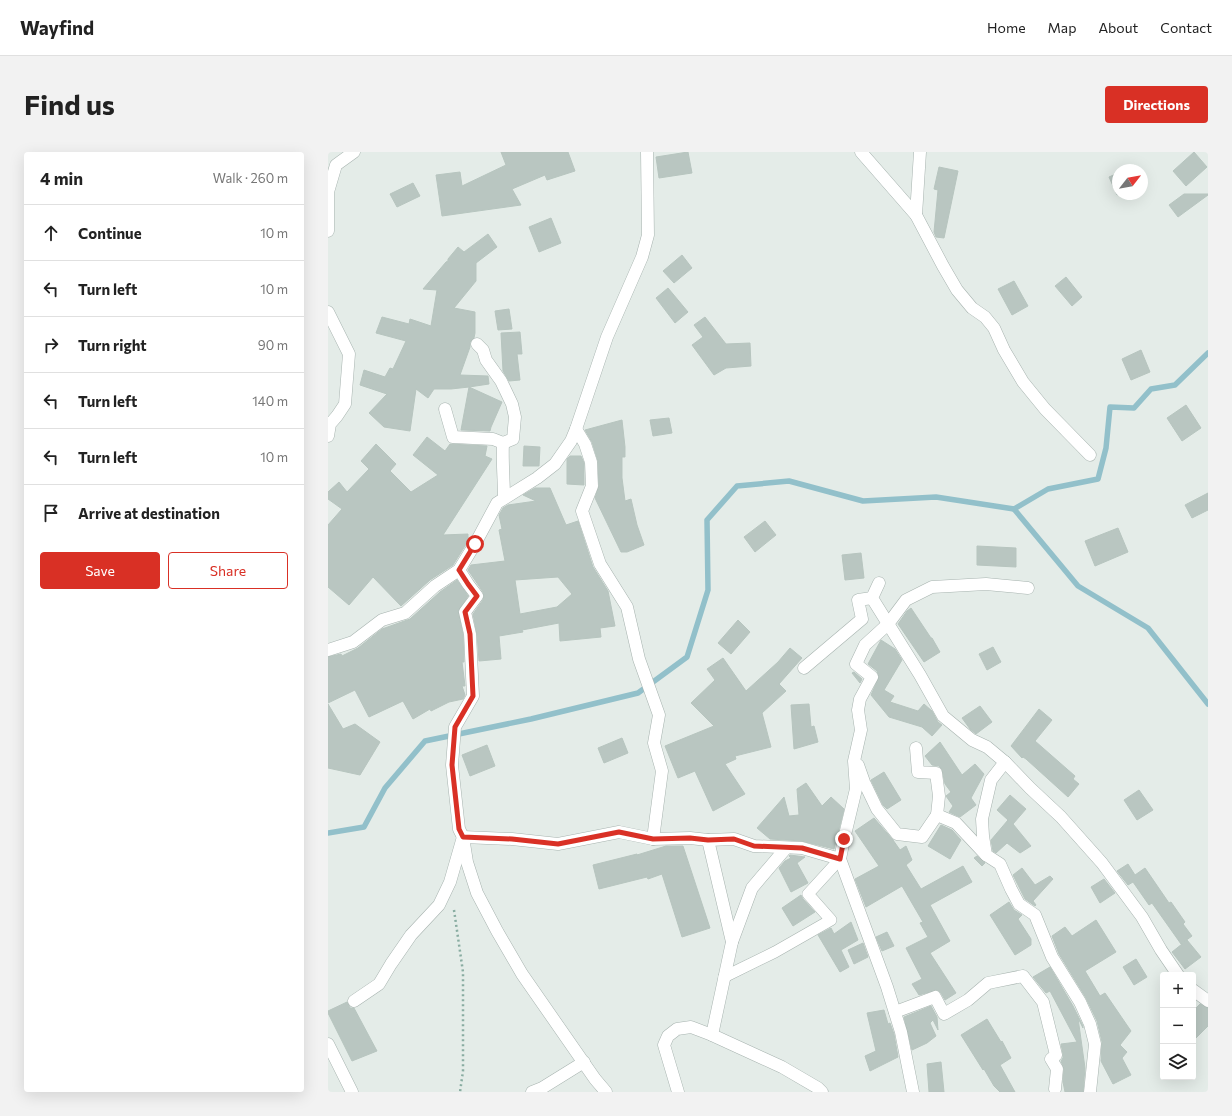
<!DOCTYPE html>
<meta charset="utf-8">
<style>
:root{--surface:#fff;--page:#f2f2f2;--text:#222;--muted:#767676;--line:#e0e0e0;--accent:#d93025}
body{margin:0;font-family:Commissioner,sans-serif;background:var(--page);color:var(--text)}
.controls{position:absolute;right:12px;bottom:12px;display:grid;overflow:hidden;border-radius:4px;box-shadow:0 4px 16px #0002}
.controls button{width:36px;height:36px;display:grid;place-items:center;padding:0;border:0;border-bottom:1px solid var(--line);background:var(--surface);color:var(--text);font:20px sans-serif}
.compass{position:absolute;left:784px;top:12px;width:36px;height:36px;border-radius:50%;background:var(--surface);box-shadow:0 4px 16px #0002;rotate:59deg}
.stop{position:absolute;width:12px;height:12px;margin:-9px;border:3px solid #d93025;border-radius:50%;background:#fff}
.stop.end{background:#d93025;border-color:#fff;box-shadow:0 1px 4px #0008}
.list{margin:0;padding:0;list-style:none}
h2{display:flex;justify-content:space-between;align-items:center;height:52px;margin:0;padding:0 16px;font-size:17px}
h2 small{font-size:13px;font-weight:400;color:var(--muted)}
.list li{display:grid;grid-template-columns:26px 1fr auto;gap:12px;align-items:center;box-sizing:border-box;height:56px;padding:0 16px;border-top:1px solid var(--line)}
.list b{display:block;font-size:15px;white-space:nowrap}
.list em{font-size:13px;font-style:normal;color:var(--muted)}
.actions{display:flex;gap:8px;padding:12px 16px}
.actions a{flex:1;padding:9px 0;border:1px solid var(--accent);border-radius:4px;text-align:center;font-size:14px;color:var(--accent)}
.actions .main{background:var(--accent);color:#fff}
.icon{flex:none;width:22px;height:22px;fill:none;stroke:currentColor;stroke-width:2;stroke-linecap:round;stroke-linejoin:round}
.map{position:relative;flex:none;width:880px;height:940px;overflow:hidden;border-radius:4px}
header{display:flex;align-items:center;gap:24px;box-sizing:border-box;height:56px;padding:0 20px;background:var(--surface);border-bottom:1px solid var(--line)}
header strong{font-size:19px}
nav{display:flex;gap:22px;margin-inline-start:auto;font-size:14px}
.intro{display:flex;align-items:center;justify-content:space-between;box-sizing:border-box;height:96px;padding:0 24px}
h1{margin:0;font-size:28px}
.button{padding:10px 18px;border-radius:4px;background:var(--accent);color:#fff;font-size:14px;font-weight:700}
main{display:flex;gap:24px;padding:0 24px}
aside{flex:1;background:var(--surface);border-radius:4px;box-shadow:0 4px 16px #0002}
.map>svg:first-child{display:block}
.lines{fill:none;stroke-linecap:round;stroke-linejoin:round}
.stream{stroke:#92c0ca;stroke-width:5.5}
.building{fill:#b9c6c1;stroke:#b7c5bf;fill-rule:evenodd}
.service-casing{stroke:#a7b3af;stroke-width:12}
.minor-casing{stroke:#a7b3af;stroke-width:13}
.path{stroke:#88aca1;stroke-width:2.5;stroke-dasharray:2 3;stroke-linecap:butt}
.service{stroke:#fff;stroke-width:11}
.minor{stroke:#fff;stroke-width:12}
.route{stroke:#d93025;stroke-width:5}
</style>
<header>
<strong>Wayfind</strong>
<nav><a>Home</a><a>Map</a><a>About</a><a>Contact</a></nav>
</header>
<div class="intro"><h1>Find us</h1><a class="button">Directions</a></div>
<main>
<aside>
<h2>4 min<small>Walk · 260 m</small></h2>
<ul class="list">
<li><svg class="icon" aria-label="ahead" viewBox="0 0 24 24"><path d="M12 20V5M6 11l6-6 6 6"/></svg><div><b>Continue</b></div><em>10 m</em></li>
<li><svg class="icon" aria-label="left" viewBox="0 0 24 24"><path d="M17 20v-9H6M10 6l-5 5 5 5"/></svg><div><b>Turn left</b></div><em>10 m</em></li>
<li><svg class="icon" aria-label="right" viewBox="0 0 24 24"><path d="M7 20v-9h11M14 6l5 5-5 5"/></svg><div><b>Turn right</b></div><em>90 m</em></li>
<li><svg class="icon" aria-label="left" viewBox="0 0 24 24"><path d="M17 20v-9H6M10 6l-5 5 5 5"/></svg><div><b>Turn left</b></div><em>140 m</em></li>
<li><svg class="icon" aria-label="left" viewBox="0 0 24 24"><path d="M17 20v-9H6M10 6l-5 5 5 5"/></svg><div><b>Turn left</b></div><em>10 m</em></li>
<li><svg class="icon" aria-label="arrive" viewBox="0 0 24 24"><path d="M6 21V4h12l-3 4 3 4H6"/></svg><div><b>Arrive at destination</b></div></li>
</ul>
<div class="actions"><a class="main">Save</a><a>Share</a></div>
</aside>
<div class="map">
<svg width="880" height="940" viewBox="0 0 880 940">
<rect width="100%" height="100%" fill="#e4ece8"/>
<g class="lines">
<g class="stream">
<polyline points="686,357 750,434 820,476 880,552"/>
<polyline points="0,681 36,675 57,636 97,589 203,567 310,541 359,505 380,438 379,368 409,334 461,329 535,349 608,345 686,357 720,337 770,327 778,296 782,255 806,256 823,237 847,233 880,201"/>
</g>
</g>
<g class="building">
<polygon points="173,0 240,0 247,19 219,28 217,23 184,37 193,53 114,64 108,23 132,20 134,34 178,13"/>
<polygon points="360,0 364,21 331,26 328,5"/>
<polygon points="866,0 879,15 858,34 845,19"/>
<polygon points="807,13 809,18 796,18"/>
<polygon points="611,15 630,19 616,86 608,85 606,80 610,38 606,37"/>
<polygon points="790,21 790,42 791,42 789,43 781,25"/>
<polygon points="85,31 92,44 69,55 62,42"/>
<polygon points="856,42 880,42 880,43 850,65 841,53"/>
<polygon points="223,66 233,91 211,100 201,75"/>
<polygon points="160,82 169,95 148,111 148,129 126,156 147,160 147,181 146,186 142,190 142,195 132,223 160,224 161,232 141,235 174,250 163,275 162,279 133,278 141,235 123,237 106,237 100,246 88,237 82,279 56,275 41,261 59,242 32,233 36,218 57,225 62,216 65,217 78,189 48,181 54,165 81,172 82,167 103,174 109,138 95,137 118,110 120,109 120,107 130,95 136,100"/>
<polygon points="354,103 364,116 346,131 335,119"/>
<polygon points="738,125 754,145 744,154 727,134"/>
<polygon points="686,129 700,154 684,163 670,137"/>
<polygon points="340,136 360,160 347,171 328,146"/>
<polygon points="181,157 184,177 170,178 167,159"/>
<polygon points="377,165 398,192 422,191 423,214 398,216 386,223 364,193 375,185 366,173"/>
<polygon points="192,180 194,202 189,202 192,228 181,229 175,219 173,181"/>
<polygon points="813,198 822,220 803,228 794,207"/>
<polygon points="858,253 873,276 854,289 839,266"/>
<polygon points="341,266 344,281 325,284 322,268"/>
<polygon points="294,268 297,295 297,305 294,305 294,326 297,349 303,347 309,373 316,393 299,400 293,400 267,346 271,334 270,309 264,290 257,278"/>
<polygon points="99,285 117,299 122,292 159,294 157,304 164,307 115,383 140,382 140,389 125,413 102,428 73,454 45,425 21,453 0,435 0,373 14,357 0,347 0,340 11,330 19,340 41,317 33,309 48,292 68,312 62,319 83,340 110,323 85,303"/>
<polygon points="196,294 212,295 211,314 195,314"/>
<polygon points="242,304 253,304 256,311 256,333 239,332 239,307"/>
<path d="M207 336H222L238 373 250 369 265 415 280 439 287 474 272 476 273 485 232 489 231 471 194 478 195 480 171 484 173 507 151 509 149 482 145 462 155 448 156 444 155 440 140 418 143 413 177 409 171 378 174 377 171 363 175 356 180 353 208 349 195 343ZM230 425 244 442 229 455 192 462 187 428Z"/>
<polygon points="880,341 880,358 864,366 857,353"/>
<polygon points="437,369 448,383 427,400 416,385"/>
<polygon points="790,376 800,400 767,414 757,389"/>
<polygon points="649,394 688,396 688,415 649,413"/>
<polygon points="533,401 536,426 517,428 514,403"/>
<polygon points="129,428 140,444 130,459 135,483 136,510 134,510 137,534 134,534 137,543 135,547 121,550 103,559 102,557 85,567 75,549 41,565 27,538 0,551 0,505 13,502 14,504 30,496 54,477 82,467 112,440"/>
<polygon points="583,456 603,486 604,486 612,500 596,510 570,472 579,459"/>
<polygon points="410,468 422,480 403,502 390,491"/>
<polygon points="553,488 567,497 574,508 556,538 566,544 562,550 590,559 596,552 604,559 610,570 614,573 604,584 594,575 561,565 543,543 551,525 549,519 540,512"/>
<polygon points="665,495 673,510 659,518 651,502"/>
<polygon points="462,496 474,506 451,532 458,539 434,561 443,595 407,604 408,607 397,612 417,642 385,659 367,619 350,626 337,594 386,574 363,551 387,528 379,517 395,506 418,539 450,510"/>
<polygon points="526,520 534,527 532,531 524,521"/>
<polygon points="0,552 15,577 27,572 52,590 32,623 0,616"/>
<polygon points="481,552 483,575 486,574 490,590 466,597 463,553"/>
<polygon points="652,554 664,570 648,582 642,577 634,566"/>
<polygon points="711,557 724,568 707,589 747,624 745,627 751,632 740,645 698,607 695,605 694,606 683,594"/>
<polygon points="294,586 300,601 276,611 270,596"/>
<polygon points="612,590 634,623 647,612 656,622 643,646 648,653 632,665 621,660 625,654 618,644 623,640 617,632 614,617 611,614 604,613 597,604"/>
<polygon points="159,593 167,614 142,624 134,603"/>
<polygon points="556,620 573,648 559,657 555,653 543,628"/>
<polygon points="478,631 494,654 503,645 516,657 506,697 474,689 442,687 429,676 456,645 461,664 471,663 469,637"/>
<polygon points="811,638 825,658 809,668 796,648"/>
<polygon points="682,643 698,657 685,672 703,694 692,701 679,691 668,701 665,699 663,688 680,668 669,658"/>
<polygon points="546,666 565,688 572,698 578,694 584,708 578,713 593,737 635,714 644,730 602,753 622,789 602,801 628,841 617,848 613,841 608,838 591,843 584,832 594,827 578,796 600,785 592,771 595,770 574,734 538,755 527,727 551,714 527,679"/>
<polygon points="613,673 624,678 633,688 622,707 600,694"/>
<polygon points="338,694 355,694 382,776 354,785 334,722 320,727 319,725 271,737 265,713 309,702 309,703"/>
<polygon points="462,703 477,705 469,711 480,731 463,740 451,716 457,709 463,706 461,704"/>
<polygon points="649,704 657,711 654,714 646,706"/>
<polygon points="800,712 807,723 817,716 841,751 843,750 857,770 855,772 864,784 853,792 824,751 821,753 805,730 800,733 789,719"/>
<polygon points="694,716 707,733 722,724 725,727 705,749 708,753 707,754 697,747 685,723"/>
<polygon points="776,727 787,741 772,751 763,735"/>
<polygon points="473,743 475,747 487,760 465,774 454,756"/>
<polygon points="681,750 686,758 694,763 690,767 703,787 703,793 687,803 662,763"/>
<polygon points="768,768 788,800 757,819 772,844 777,841 803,879 792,893 799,900 794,906 803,923 785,932 773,909 774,890 769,869 758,846 731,802 724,784 737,775 744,784"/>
<polygon points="523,770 530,788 513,798 521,815 512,820 490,783 503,776 506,782"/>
<polygon points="559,780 566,794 554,799 548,785"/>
<polygon points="859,788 873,805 857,817 844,800"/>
<polygon points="535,791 540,805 526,812 520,798"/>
<polygon points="808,807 819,825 806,833 795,815"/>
<polygon points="722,815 745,854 755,874 755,876 750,866 757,916 755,940 737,940 735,930 736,917 733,909 735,906 735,902 733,892 749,890 722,839 718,841 705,825"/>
<polygon points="19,850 22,856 26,856 49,899 24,909 0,861 0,859"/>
<polygon points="872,852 880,856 880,874 865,889 865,859"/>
<polygon points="603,854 609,865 610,878 605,868 602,871 608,884 599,891 584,898 576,865"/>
<polygon points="556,858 560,872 562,871 566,882 570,905 542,919 537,904 548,899 539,861"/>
<polygon points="659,867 673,890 674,889 683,906 672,913 687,940 672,940 666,934 656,917 655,918 633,883"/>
<polygon points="613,910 616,940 601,940 599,912"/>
</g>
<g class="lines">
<g class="service-casing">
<polyline id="service" points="396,825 447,800 503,768 480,742 512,707"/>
</g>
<g class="minor-casing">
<g id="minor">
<polyline points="533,0 588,63 615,114 629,138 644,156 657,165 666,176 676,198 695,230 717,257 762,303"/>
<polyline points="588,63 592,0"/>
<polyline points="0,79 0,40 8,13 26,0"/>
<polyline points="0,160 21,202 17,252 9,264 2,272 0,284"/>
<polyline points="149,192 155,198 158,208 173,229 184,252 187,265 185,287 175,291"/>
<path d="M117 257 125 285 165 287 175 291C174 310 176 328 176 346"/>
<polyline points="248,277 257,292 263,310 264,334 254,359 272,412 299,455 311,507 331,563 326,591 334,619 325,687"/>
<polyline points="131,418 140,432 149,444 137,460 142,482 145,544 127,575 124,613 131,677 135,685 139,710 149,741 169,779 194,822 267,927 278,940"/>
<polyline points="551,431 544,446 592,523 615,564 644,588 659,595 677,610 702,636 733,665 774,711 814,765 833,798 850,823"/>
<polyline points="0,498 25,490 54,468 77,461 107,434 131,418 147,392 169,351 209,326 227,312 243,289 248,277 279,185 314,105 320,83 319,0"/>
<polyline points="476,516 534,467 530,448 544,446"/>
<polyline points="588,596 590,620 608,621 611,644 609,663"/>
<polyline points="677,610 663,628 654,667 655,684 658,703 672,712 683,737 691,752 707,763 724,805 752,850 762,872 767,892 762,940"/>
<polyline points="530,613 536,630 549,657 569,682 594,685 609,663 628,671 658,703"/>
<polyline points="380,688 404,790 384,883"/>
<polyline points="404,790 424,736 458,696"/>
<polyline points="865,838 880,849"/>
<polyline points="26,849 51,832 63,812 83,783 111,753 122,730 135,685 184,687 230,692 291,680 325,687 362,686 380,688 406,687 426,694 474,696 512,707"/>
<polyline points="567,860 607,845 616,862 640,848 660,831 695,824 715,850 728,903 723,907 729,917 727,937"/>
<polyline points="0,892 24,940"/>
<polyline points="204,940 214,936 256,910"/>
<polyline points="350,940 336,893 340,884 349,877 363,875 384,883 432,905 454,915 490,936 494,940"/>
<polyline points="585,940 573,880 559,835 512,707 516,687 528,637 526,609 533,578 530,558 532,547 544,525 528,512 537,493 560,472 578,448 604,435 658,432 700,436"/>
</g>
</g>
<polyline class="path" points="126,758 135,820 135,919 132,940"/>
<use href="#service" class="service"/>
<use href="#minor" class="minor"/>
</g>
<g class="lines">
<polyline class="route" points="147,392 131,418 140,432 149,444 137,460 142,482 145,544 127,575 124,613 131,677 135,685 184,687 230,692 291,680 325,687 362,686 380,688 406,687 426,694 474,696 512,707 516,687"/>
</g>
</svg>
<div class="controls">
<button>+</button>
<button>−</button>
<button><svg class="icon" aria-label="layers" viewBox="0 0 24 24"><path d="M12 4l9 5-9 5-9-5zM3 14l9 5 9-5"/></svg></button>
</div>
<svg class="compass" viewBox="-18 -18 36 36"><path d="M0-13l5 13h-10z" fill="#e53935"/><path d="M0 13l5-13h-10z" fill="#767676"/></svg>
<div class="stop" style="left:147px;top:392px"></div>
<div class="stop end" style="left:516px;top:687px"></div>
</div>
</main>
